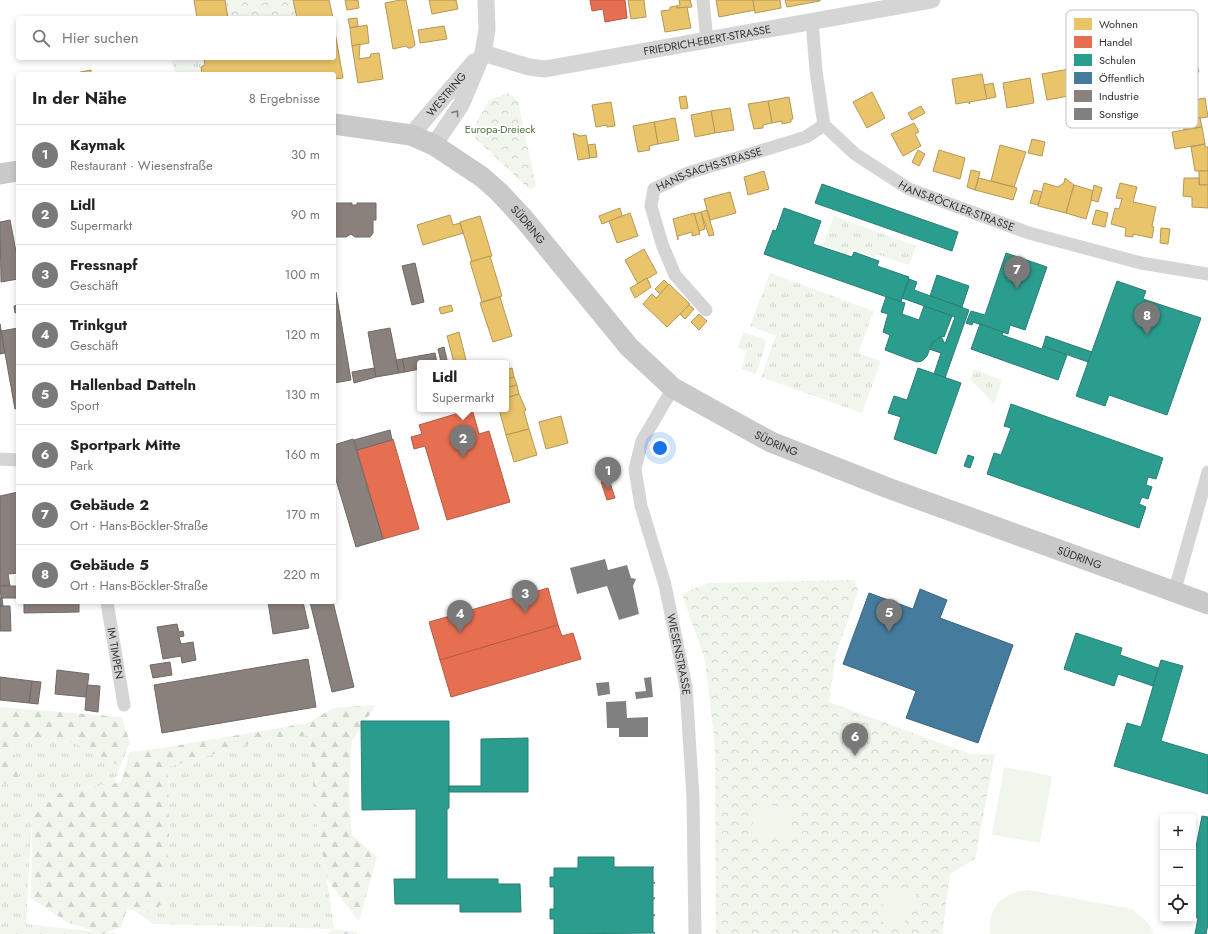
<!DOCTYPE html>
<html lang="de">
<meta charset="utf-8">
<style>
:root{--surface:#fff;--page:#f2f2f2;--text:#222;--muted:#767676;--line:#e0e0e0;--accent:#797979}
body{margin:0;font-family:Jost,sans-serif;background:var(--page);color:var(--text)}
.controls{position:absolute;right:12px;bottom:12px;display:grid;overflow:hidden;border-radius:4px;box-shadow:0 2px 6px #0003}
.controls button{width:36px;height:36px;display:grid;place-items:center;padding:0;border:0;border-bottom:1px solid var(--line);background:var(--surface);color:var(--text);font:20px sans-serif}
.you{position:absolute;left:660px;top:448px;width:14px;height:14px;margin:-10px;border:3px solid #fff;border-radius:50%;background:#1a73e8;box-shadow:0 0 0 6px #1a73e833}
.badge{display:grid;place-items:center;width:26px;height:26px;border-radius:50%;background:var(--accent);color:#fff;font-size:13px;font-weight:700}
.pin{position:absolute;translate:-50% -33px;filter:drop-shadow(0 1px 2px #0008)}
.pin::after{content:'';position:absolute;top:21px;width:14px;height:12px;background:inherit;clip-path:polygon(0 0,100% 0,50% 100%)}
.popup{position:absolute;left:417px;top:360px;width:92px;height:52px;box-sizing:border-box;display:grid;place-content:center;border-radius:4px;background:var(--surface);filter:drop-shadow(0 1px 3px #0005);font-size:13px;white-space:nowrap;color:var(--muted)}
.popup b{font-size:15px;color:var(--text)}
.popup::after{content:'';position:absolute;left:50%;top:100%;margin-left:-8px;border:8px solid transparent;border-top-color:var(--surface)}
.list{margin:0;padding:0;list-style:none}
h2{display:flex;justify-content:space-between;align-items:center;height:52px;margin:0;padding:0 16px;font-size:17px}
h2 small{font-size:13px;font-weight:400;color:var(--muted)}
.list li{display:grid;grid-template-columns:26px 1fr auto;gap:12px;align-items:center;box-sizing:border-box;height:60px;padding:0 16px;border-top:1px solid var(--line)}
.list b{display:block;font-size:15px;white-space:nowrap}
.list p{margin:0;font-size:13px;white-space:nowrap;color:var(--muted)}
.list em{font-size:13px;font-style:normal;color:var(--muted)}
.icon{flex:none;width:22px;height:22px;fill:none;stroke:currentColor;stroke-width:2;stroke-linecap:round;stroke-linejoin:round}
.map{position:relative;flex:none;width:1208px;height:934px;overflow:hidden}
.search{position:absolute;background:var(--surface);box-shadow:0 2px 6px #0003;left:16px;top:16px;width:320px;height:44px;display:flex;align-items:center;gap:10px;box-sizing:border-box;padding:0 14px;border-radius:4px;color:var(--muted);font-size:15px}
.panel{position:absolute;background:var(--surface);box-shadow:0 2px 6px #0003;left:16px;top:72px;width:320px;height:532px;border-radius:4px}
.map>svg:first-child{display:block}
.grass{fill:url(#grass-tufts)}
.forest{fill:url(#forest-firs)}
.park{fill:url(#park-crowns)}
.pitch{fill:#f1f6ed}
.homes{fill:#e9c46a;stroke:#b29859}
.shops{fill:#e76f51;stroke:#b05c47}
.schools{fill:#2a9d8f;stroke:#2c7d73}
.public{fill:#457b9d;stroke:#3f657d}
.industry{fill:#8a817c;stroke:#6f6966}
.building{fill:#808080}
.lines{fill:none;stroke-linecap:round;stroke-linejoin:round}
.minor{stroke:#d5d5d5;stroke-width:13}
.tertiary{stroke:#d5d5d5;stroke-width:17}
.primary{stroke:#c9c9c9;stroke-width:21}
.oneway{stroke:#7b7b7b}
.labels{text-anchor:middle;dominant-baseline:central;stroke-width:4;stroke-linejoin:round;paint-order:stroke}
.street-label{font-size:11px;fill:#313131;stroke:#fff}
.park-label{font-size:11px;fill:#4d703c;stroke:#fff}
.key{fill:#fff;stroke:#c1c1c1;stroke-width:1}
.key-label{font-size:11px;fill:#313131}
</style>
<div class="map">
<svg width="1208" height="934" viewBox="0 0 1208 934">
<defs>
<pattern id="grass-tufts" width="24" height="20" patternUnits="userSpaceOnUse"><rect width="24" height="20" fill="#f1f6ed"/><path d="M3 7l-1-3M5 7V3M7 7l1-3M15 17l-1-3M17 17v-4M19 17l1-3" fill="none" stroke="#cfd3cc"/></pattern>
<pattern id="forest-firs" width="22" height="20" patternUnits="userSpaceOnUse"><rect width="22" height="20" fill="#f1f6ed"/><path d="M5 1l3.5 6h-7zM16 11l3.5 6h-7z" fill="#cfd3cc"/></pattern>
<pattern id="park-crowns" width="20" height="18" patternUnits="userSpaceOnUse"><rect width="20" height="18" fill="#f1f6ed"/><path d="M2 6a3 3 0 1 1 6 0M12 15a3 3 0 1 1 6 0" fill="none" stroke="#cfd3cc"/></pattern>
</defs>
<rect width="100%" height="100%" fill="#fff"/>
<g class="grass">
<polygon points="171,58 204,58 205,65 202,74 176,74"/>
<polygon points="834,216 916,246 909,265 876,254 874,257 852,249 850,255 823,245"/>
<polygon points="770,273 874,311 858,353 881,361 862,413 761,377 776,336 750,326"/>
<polygon points="743,332 767,340 756,374 741,369 747,351 738,348"/>
<polygon points="974,369 1002,380 994,404 970,379"/>
<polygon points="311,735 315,813 327,880 334,929 153,924 134,910 151,913 169,835 168,767 255,742"/>
<polygon points="11,737 72,742 120,766 115,783 59,793 32,817 26,924 117,934 0,934 0,785 19,779"/>
</g>
<g class="forest">
<polygon points="376,705 352,741 349,794 352,835 377,857 359,921 327,880 315,813 310,735 255,742 168,767 169,835 166,900 151,913 127,909 121,927 103,934 67,922 31,898 32,817 59,793 121,782 130,752 162,748 308,723 333,708"/>
<polygon points="0,707 122,717 130,743 120,766 72,742 11,737 19,779 0,785"/>
<polygon points="334,929 357,932 357,934 326,934"/>
</g>
<g class="park">
<polygon points="225,0 293,0 297,18 228,18"/>
<polygon points="509,93 518,101 536,186 530,190 475,138 474,127 489,100"/>
<polygon points="855,580 858,591 836,654 829,702 970,754 995,754 975,859 950,874 942,934 716,934 715,746 705,660 682,594 708,583"/>
</g>
<g class="pitch">
<polygon points="1004,767 1052,776 1040,843 992,835"/>
<polygon points="758,803 794,809 788,840 750,833"/>
<polygon points="890,884 916,893 902,929 877,920"/>
<path d="M1028 890 1132 909 1150 925 1153 934H990C988 907 1002 893 1028 890Z"/>
</g>
<g class="homes">
<polygon points="194,0 225,0 228,18 197,18"/>
<polygon points="293,0 329,0 333,18 297,18"/>
<polygon points="345,0 358,0 359,8 347,10"/>
<polygon points="400,0 406,0 415,45 411,48 408,48 406,46 393,49 385,3"/>
<polygon points="429,0 456,0 458,9 432,14"/>
<polygon points="628,0 644,0 646,17 631,19"/>
<polygon points="679,0 690,0 692,7 677,8 676,6 680,5"/>
<polygon points="716,0 753,0 755,10 719,17"/>
<polygon points="753,0 780,0 781,8 755,13"/>
<polygon points="785,0 820,0 820,1 787,7"/>
<polygon points="676,6 677,8 687,7 691,28 665,32 661,11 670,10 670,7"/>
<polygon points="357,18 358,26 350,28 348,19"/>
<polygon points="367,25 369,43 352,46 350,28"/>
<polygon points="334,26 343,78 334,79 334,74 202,74 201,67 205,65 204,58 334,58"/>
<polygon points="444,26 447,39 420,43 418,30"/>
<polygon points="1186,39 1191,67 1160,72 1155,45"/>
<polygon points="360,44 359,59 370,57 371,54 379,53 383,79 358,83 352,46"/>
<polygon points="1119,61 1122,82 1093,87 1089,66"/>
<polygon points="1197,64 1199,72 1185,75 1184,68"/>
<polygon points="1069,69 1074,95 1047,100 1042,74"/>
<polygon points="91,70 91,74 80,74 80,72"/>
<polygon points="982,74 987,99 969,102 970,104 967,102 956,104 952,79"/>
<polygon points="1030,78 1034,103 1007,108 1003,83"/>
<polygon points="1088,78 1091,95 1083,97 1079,79"/>
<polygon points="1194,82 1197,100 1170,104 1167,86"/>
<polygon points="993,83 996,97 987,99 984,85"/>
<polygon points="872,92 885,118 867,128 853,102"/>
<polygon points="686,96 688,108 681,109 679,97"/>
<polygon points="789,97 793,119 791,119 791,122 782,124 782,121 772,123 768,101"/>
<polygon points="1205,98 1208,117 1192,119 1189,101"/>
<polygon points="768,101 772,123 763,125 763,128 754,129 748,104"/>
<polygon points="611,102 615,126 607,127 607,125 596,127 592,105"/>
<polygon points="921,106 925,113 912,120 908,113"/>
<polygon points="730,108 734,130 715,133 711,111"/>
<polygon points="711,111 715,133 695,137 691,115"/>
<polygon points="675,118 679,140 658,144 654,122"/>
<polygon points="1200,118 1202,127 1184,130 1183,121"/>
<polygon points="654,122 658,144 649,146 650,150 638,152 633,126"/>
<polygon points="914,123 919,132 915,134 921,146 903,156 891,134"/>
<polygon points="1202,127 1205,144 1175,149 1172,132"/>
<polygon points="573,133 580,136 586,135 590,158 578,160"/>
<polygon points="1032,139 1045,142 1042,156 1028,153"/>
<polygon points="595,144 597,157 590,158 588,145"/>
<polygon points="1205,144 1205,147 1208,147 1208,171 1195,171 1191,147"/>
<polygon points="1000,145 1026,152 1014,187 991,181"/>
<polygon points="918,150 925,154 919,166 912,162"/>
<polygon points="939,150 965,158 960,179 933,171"/>
<polygon points="971,170 980,172 975,190 967,187"/>
<polygon points="764,171 769,189 748,195 744,177"/>
<rect x="1199" y="171" width="9" height="14"/>
<polygon points="979,178 1017,188 1013,200 975,190"/>
<polygon points="1065,178 1074,185 1066,213 1038,206 1044,183 1058,187 1064,183"/>
<polygon points="1184,178 1199,178 1199,185 1208,185 1208,208 1192,207 1192,197 1183,196"/>
<polygon points="1120,183 1137,187 1133,202 1156,207 1152,226 1154,227 1152,238 1133,234 1133,237 1125,236 1126,228 1111,224 1115,208 1119,209 1122,199 1116,198"/>
<polygon points="1074,185 1094,191 1086,219 1066,213"/>
<polygon points="1094,185 1102,188 1098,202 1091,200"/>
<polygon points="1034,190 1042,192 1038,205 1030,203"/>
<polygon points="730,192 736,213 710,220 704,199"/>
<polygon points="620,208 622,216 602,224 599,216"/>
<polygon points="707,210 714,235 709,236 701,212"/>
<polygon points="1096,210 1108,213 1105,227 1092,224"/>
<polygon points="701,212 705,229 699,231 694,214"/>
<polygon points="630,213 638,236 617,243 609,221"/>
<polygon points="694,213 700,234 692,236 692,232 678,236 678,240 673,219"/>
<polygon points="450,215 453,225 460,223 463,233 423,245 417,225"/>
<polygon points="480,216 492,256 472,262 460,222"/>
<polygon points="1161,228 1170,229 1168,244 1160,243"/>
<polygon points="644,249 657,273 638,284 625,260"/>
<polygon points="490,256 502,296 482,302 470,262"/>
<polygon points="647,278 651,287 635,298 630,288"/>
<polygon points="664,280 669,285 660,294 655,289"/>
<polygon points="669,284 690,304 667,327 643,304 652,294 656,298"/>
<polygon points="500,297 512,336 493,342 480,303"/>
<polygon points="451,305 453,311 441,314 439,308"/>
<polygon points="689,305 694,309 685,319 680,314"/>
<polygon points="699,314 707,321 699,330 691,322"/>
<polygon points="459,332 466,360 454,363 447,336"/>
<polygon points="512,368 514,377 506,379 506,370"/>
<polygon points="514,377 517,385 506,388 506,379"/>
<polygon points="517,385 519,394 506,398 506,388"/>
<polygon points="519,394 526,410 524,411 529,429 506,435 499,409 506,409 506,398"/>
<polygon points="561,416 568,443 546,449 539,422"/>
<polygon points="529,429 537,455 514,462 506,435"/>
</g>
<g class="shops">
<polygon points="590,0 625,0 627,18 605,22 603,9 592,11"/>
<polygon points="472,409 479,434 489,431 510,502 447,520 425,446 414,449 411,437 422,434 419,425"/>
<polygon points="393,439 419,529 383,539 357,450"/>
<polygon points="609,480 615,498 607,500 601,482"/>
<polygon points="548,588 558,625 440,660 429,622"/>
<polygon points="558,625 562,636 573,633 581,659 451,697 440,660"/>
</g>
<g class="schools">
<polygon points="822,184 958,232 952,251 815,203"/>
<polygon points="784,208 821,221 813,244 852,257 854,252 879,261 877,266 909,277 901,302 764,254 773,230 776,231"/>
<polygon points="1006,253 1047,267 1025,330 1010,325 1008,334 973,322 972,325 966,323 971,311 985,315"/>
<polygon points="937,275 969,286 962,307 930,296"/>
<polygon points="909,279 917,282 914,290 969,310 945,378 934,374 941,353 929,349 932,343 941,336 945,344 955,317 902,298"/>
<polygon points="1117,281 1146,291 1143,299 1201,318 1167,415 1109,395 1105,406 1076,396"/>
<polygon points="886,297 905,303 902,314 919,320 924,306 952,316 944,337 941,336 932,343 927,356 922,361 917,362 885,350 890,335 883,332 888,314 881,312"/>
<polygon points="980,324 1003,332 1002,335 1042,349 1043,346 1067,355 1058,380 971,349"/>
<polygon points="1046,336 1092,352 1088,362 1043,346"/>
<polygon points="918,368 961,383 936,454 894,439 901,417 888,413 894,396 907,400"/>
<polygon points="1011,404 1163,458 1156,479 1148,477 1146,485 1152,487 1148,499 1142,497 1139,504 1146,507 1139,528 987,474 994,453 1001,455 1011,428 1004,426"/>
<polygon points="968,455 974,457 970,468 964,466"/>
<polygon points="1076,633 1122,648 1120,655 1158,668 1153,686 1118,674 1114,686 1064,669"/>
<polygon points="1161,660 1183,666 1161,741 1208,755 1208,794 1114,766 1127,723 1141,727"/>
<polygon points="361,721 449,721 449,808 447,809 447,879 498,879 498,884 520,884 521,912 460,912 460,904 395,904 394,879 416,879 416,809 362,810"/>
<polygon points="528,738 528,792 449,792 449,786 481,786 481,739"/>
<polygon points="1202,816 1208,817 1208,924 1206,934 1195,934 1198,918 1193,917 1193,862"/>
<polygon points="578,857 614,857 614,867 654,867 653,868 653,882 655,883 653,883 653,898 655,898 653,899 653,915 655,915 653,916 653,932 655,933 554,934 554,919 550,919 550,909 554,909 554,887 550,887 550,877 554,877 554,868 578,868"/>
</g>
<polygon class="public" points="920,589 947,600 940,618 1013,645 978,743 906,718 916,691 843,664 869,593 913,609"/>
<g class="industry">
<polygon points="334,203 352,203 352,205 357,205 357,203 376,203 376,220 373,220 373,233 370,237 355,237 351,234 346,237 334,237"/>
<polygon points="10,220 18,262 18,279 1,282 0,222"/>
<polygon points="415,263 424,302 412,305 402,266"/>
<polygon points="334,292 336,292 351,380 334,383"/>
<polygon points="18,305 18,312 15,313 14,306"/>
<polygon points="0,324 5,353 0,354"/>
<polygon points="18,328 18,408 15,409 1,331"/>
<polygon points="390,328 399,373 376,377 368,332"/>
<polygon points="444,347 447,360 441,362 438,349"/>
<polygon points="435,353 437,363 420,363 420,369 405,372 402,359"/>
<polygon points="402,359 405,372 399,373 396,360"/>
<polygon points="374,368 376,377 354,383 352,372"/>
<polygon points="390,430 392,440 357,450 354,440"/>
<polygon points="353,439 383,539 356,547 334,473 334,445"/>
<polygon points="18,492 18,573 8,574 10,586 0,586 0,496"/>
<polygon points="0,586 18,586 18,598 1,598"/>
<polygon points="0,598 2,598 3,606 0,606"/>
<polygon points="24,602 79,602 79,612 24,613"/>
<polygon points="268,602 303,602 309,628 273,634"/>
<polygon points="310,602 333,602 354,687 332,692"/>
<polygon points="0,606 10,606 11,631 0,631"/>
<polygon points="177,624 179,632 183,631 184,636 179,637 181,644 193,642 196,660 182,663 181,656 163,659 157,627"/>
<polygon points="308,659 316,707 162,733 154,685"/>
<polygon points="170,662 172,675 153,678 150,665"/>
<polygon points="57,670 89,674 86,697 55,694"/>
<polygon points="0,677 32,681 29,703 0,700"/>
<polygon points="32,681 41,682 38,704 29,703"/>
<polygon points="87,685 100,686 98,712 85,710"/>
</g>
<g class="building">
<polygon points="605,559 608,570 627,565 631,578 636,579 633,586 639,614 619,620 607,586 577,594 570,568"/>
<polygon points="651,677 653,697 636,699 635,692 646,691 644,678"/>
<polygon points="609,682 610,694 598,696 596,683"/>
<polygon points="626,701 627,718 648,717 648,737 619,737 619,728 607,728 606,702"/>
</g>
<g class="lines">
<g class="minor">
<polyline points="703,0 707,41"/>
<path id="s1" d="M812 21 816 71 824 125 855 154 909 189 1029 233 1141 263 1208 274"/>
<path id="s2" d="M706 310 675 275 662 244 651 206 654 189 688 173 806 137 824 125"/>
<path id="s3" d="M673 388 642 441 635 469 641 506 665 585 686 687 693 798 695 934"/>
<polyline points="0,459 18,460"/>
<polyline points="1174,593 1208,472"/>
<path id="s4" d="M107 602 124 705"/>
</g>
<g class="tertiary">
<path id="s5" d="M483 53 529 67 545 69 932 0"/>
<path id="s6" d="M411 135 474 62"/>
<polyline points="434,145 461,105 483,53 487,29 486,0"/>
</g>
<g class="primary">
<path id="s7" d="M334 124 411 135 434 145 482 177 499 192 524 219 629 347 673 388 771 442 888 488 1208 604"/>
<polyline points="0,174 18,171"/>
</g>
</g>
<defs><path id="oneway-chevron" d="M-2-3.5L2.5 0L-2 3.5" fill="none" stroke-width="1.6" stroke-linecap="round" stroke-linejoin="round"/></defs>
<use class="oneway" href="#oneway-chevron" transform="translate(456 113) rotate(-55)"/>
<g class="labels">
<g class="street-label">
<text stroke="none"><textPath href="#s5" startOffset="229">FRIEDRICH-EBERT-STRASSE</textPath></text>
<text stroke="none"><textPath href="#s6" startOffset="54">WESTRING</textPath></text>
<text stroke="none"><textPath href="#s2" startOffset="196">HANS-SACHS-STRASSE</textPath></text>
<text stroke="none"><textPath href="#s1" startOffset="262">HANS-BÖCKLER-STRASSE</textPath></text>
<text stroke="none"><textPath href="#s7" startOffset="227">SÜDRING</textPath></text>
<text stroke="none"><textPath href="#s7" startOffset="563">SÜDRING</textPath></text>
<text stroke="none"><textPath href="#s7" startOffset="887">SÜDRING</textPath></text>
<text stroke="none"><textPath href="#s4" startOffset="52">IM TIMPEN</textPath></text>
<text stroke="none"><textPath href="#s3" startOffset="281">WIESENSTRASSE</textPath></text>
</g>
<g class="park-label">
<text x="500" y="129">Europa-Dreieck</text>
</g>
</g>
<rect x="1066" y="10" width="132" height="118" rx="6" class="key"/>
<rect x="1074" y="18" width="18" height="12" fill="#e9c46a"/>
<rect x="1074" y="36" width="18" height="12" fill="#e76f51"/>
<rect x="1074" y="54" width="18" height="12" fill="#2a9d8f"/>
<rect x="1074" y="72" width="18" height="12" fill="#457b9d"/>
<rect x="1074" y="90" width="18" height="12" fill="#8a817c"/>
<rect x="1074" y="108" width="18" height="12" fill="#808080"/>
<g class="key-label">
<text x="1099" y="28">Wohnen</text>
<text x="1099" y="46">Handel</text>
<text x="1099" y="64">Schulen</text>
<text x="1099" y="82">Öffentlich</text>
<text x="1099" y="100">Industrie</text>
<text x="1099" y="118">Sonstige</text>
</g>
</svg>
<div class="controls">
<button>+</button>
<button>−</button>
<button><svg class="icon" aria-label="locate" viewBox="0 0 24 24"><circle cx="12" cy="12" r="6"/><path d="M12 2v4M12 18v4M2 12h4M18 12h4"/></svg></button>
</div>
<div class="you"></div>
<div class="pin badge" style="left:608px;top:490px">1</div>
<div class="pin badge" style="left:463px;top:458px">2</div>
<div class="popup"><b>Lidl</b>Supermarkt</div>
<div class="pin badge" style="left:525px;top:613px">3</div>
<div class="pin badge" style="left:460px;top:633px">4</div>
<div class="pin badge" style="left:889px;top:632px">5</div>
<div class="pin badge" style="left:855px;top:756px">6</div>
<div class="pin badge" style="left:1017px;top:289px">7</div>
<div class="pin badge" style="left:1147px;top:335px">8</div>
<div class="search"><svg class="icon" aria-label="search" viewBox="0 0 24 24"><circle cx="10" cy="10" r="6"/><path d="M15 15l6 6"/></svg>Hier suchen</div>
<section class="panel">
<h2>In der Nähe<small>8 Ergebnisse</small></h2>
<ul class="list">
<li><span class="badge">1</span><div><b>Kaymak</b><p>Restaurant · Wiesenstraße</p></div><em>30 m</em></li>
<li><span class="badge">2</span><div><b>Lidl</b><p>Supermarkt</p></div><em>90 m</em></li>
<li><span class="badge">3</span><div><b>Fressnapf</b><p>Geschäft</p></div><em>100 m</em></li>
<li><span class="badge">4</span><div><b>Trinkgut</b><p>Geschäft</p></div><em>120 m</em></li>
<li><span class="badge">5</span><div><b>Hallenbad Datteln</b><p>Sport</p></div><em>130 m</em></li>
<li><span class="badge">6</span><div><b>Sportpark Mitte</b><p>Park</p></div><em>160 m</em></li>
<li><span class="badge">7</span><div><b>Gebäude 2</b><p>Ort · Hans-Böckler-Straße</p></div><em>170 m</em></li>
<li><span class="badge">8</span><div><b>Gebäude 5</b><p>Ort · Hans-Böckler-Straße</p></div><em>220 m</em></li>
</ul>
</section>
</div>
